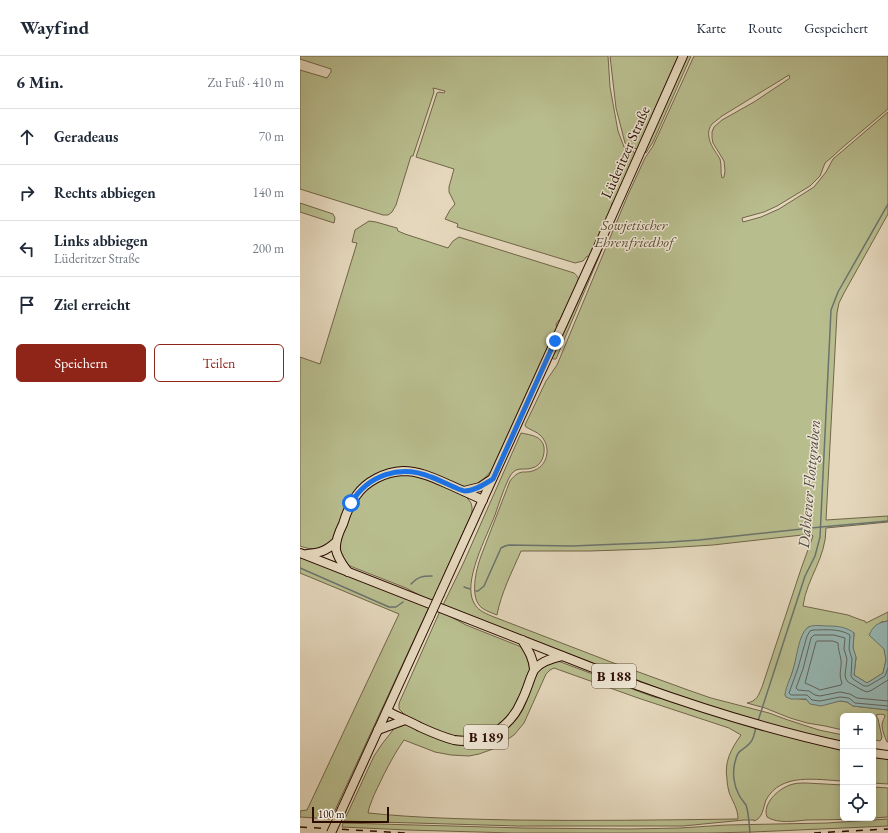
<!DOCTYPE html>
<html lang="de">
<meta charset="utf-8">
<style>
:root{--surface:#fff;--page:#f6f6f7;--text:#1f2937;--muted:#747a83;--line:#e0e1e3;--accent:#8f2418}
body{margin:0;font-family:"EB Garamond",serif;background:var(--page);color:var(--text)}
.controls{position:absolute;right:12px;bottom:12px;display:grid;overflow:hidden;border-radius:6px;box-shadow:0 2px 10px #0003}
.controls button{width:36px;height:36px;display:grid;place-items:center;padding:0;border:0;border-bottom:1px solid var(--line);background:var(--surface);color:var(--text);font:20px sans-serif}
.scale{position:absolute;left:12px;bottom:10px;width:77px;box-sizing:border-box;padding-left:4px;border:2px solid #2b0c01;border-top:0;font-size:11px;line-height:14px;white-space:nowrap;color:#2b0c01;-webkit-text-stroke:3px #ede5d3;paint-order:stroke}
.stop{position:absolute;width:12px;height:12px;margin:-9px;border:3px solid #1a73e8;border-radius:50%;background:#fff}
.stop.end{background:#1a73e8;border-color:#fff;box-shadow:0 1px 4px #0008}
.list{margin:0;padding:0;list-style:none}
h2{display:flex;justify-content:space-between;align-items:center;height:52px;margin:0;padding:0 16px;font-size:17px}
h2 small{font-size:13px;font-weight:400;color:var(--muted)}
.list li{display:grid;grid-template-columns:26px 1fr auto;gap:12px;align-items:center;box-sizing:border-box;height:56px;padding:0 16px;border-top:1px solid var(--line)}
.list b{display:block;font-size:15px;white-space:nowrap}
.list p{margin:0;font-size:13px;white-space:nowrap;color:var(--muted)}
.list em{font-size:13px;font-style:normal;color:var(--muted)}
.actions{display:flex;gap:8px;padding:12px 16px}
.actions a{flex:1;padding:9px 0;border:1px solid var(--accent);border-radius:6px;text-align:center;font-size:14px;color:var(--accent)}
.actions .main{background:var(--accent);color:#fff}
.icon{flex:none;width:22px;height:22px;fill:none;stroke:currentColor;stroke-width:2;stroke-linecap:round;stroke-linejoin:round}
.map{position:relative;flex:none;width:588px;height:777px;overflow:hidden}
header{display:flex;align-items:center;gap:24px;box-sizing:border-box;height:56px;padding:0 20px;background:var(--surface);border-bottom:1px solid var(--line)}
header strong{font-size:19px}
nav{display:flex;gap:22px;margin-inline-start:auto;font-size:14px}
main{display:flex}
aside{flex:1;background:var(--surface)}
.map>svg:first-child{display:block}
.green{fill:#b8bd8e;stroke:#726448;fill-rule:evenodd}
.water{fill:#96b8b5;stroke:#6b736d}
.lines{fill:none;stroke-linecap:round;stroke-linejoin:round}
.shore{stroke:#60625b;stroke-width:1}
.stream{stroke:#6b736d;stroke-width:1.5}
.major-casing{stroke:#2b0c01;stroke-width:10}
.major{stroke:#e4d7bc;stroke-width:8}
.rail{stroke:#2b0c01;stroke-width:1.5;stroke-dasharray:7 7;stroke-linecap:butt}
.major-bridge-casing{stroke:#2b0c01;stroke-width:10;stroke-linecap:butt}
.major-bridge{stroke:#e4d7bc;stroke-width:8}
.route{stroke:#1a73e8;stroke-width:5}
.labels{text-anchor:middle;dominant-baseline:central;stroke-width:3;stroke-linejoin:round;paint-order:stroke}
.shield{fill:#ede5d3;stroke:#654d40;stroke-width:1}
.shield-label{font-size:14px;font-weight:bold;fill:#2b0c01}
.street-label{font-size:15px;fill:#2b0c01;stroke:#ede5d3}
.park-label{font-size:15px;font-style:italic;fill:#5c4a32;stroke:#ede5d3}
.water-label{font-size:16px;font-style:italic;fill:#504840;stroke:#ede5d3}
</style>
<header>
<strong>Wayfind</strong>
<nav><a>Karte</a><a>Route</a><a>Gespeichert</a></nav>
</header>
<main>
<aside>
<h2>6 Min.<small>Zu Fuß · 410 m</small></h2>
<ul class="list">
<li><svg class="icon" aria-label="ahead" viewBox="0 0 24 24"><path d="M12 20V5M6 11l6-6 6 6"/></svg><div><b>Geradeaus</b></div><em>70 m</em></li>
<li><svg class="icon" aria-label="right" viewBox="0 0 24 24"><path d="M7 20v-9h11M14 6l5 5-5 5"/></svg><div><b>Rechts abbiegen</b></div><em>140 m</em></li>
<li><svg class="icon" aria-label="left" viewBox="0 0 24 24"><path d="M17 20v-9H6M10 6l-5 5 5 5"/></svg><div><b>Links abbiegen</b><p>Lüderitzer Straße</p></div><em>200 m</em></li>
<li><svg class="icon" aria-label="arrive" viewBox="0 0 24 24"><path d="M6 21V4h12l-3 4 3 4H6"/></svg><div><b>Ziel erreicht</b></div></li>
</ul>
<div class="actions"><a class="main">Speichern</a><a>Teilen</a></div>
</aside>
<div class="map">
<svg width="588" height="777" viewBox="0 0 588 777">
<rect width="100%" height="100%" fill="#e4d7bc"/>
<filter id="stains"><feTurbulence type="fractalNoise" baseFrequency=".005" numOctaves="4"/><feColorMatrix values="0 0 0 0 .2 0 0 0 0 .09 0 0 0 0 .02 0 0 0 .5 -.17"/></filter>
<radialGradient id="worn" r=".72"><stop offset=".6" stop-color="#630" stop-opacity="0"/><stop offset="1" stop-color="#630" stop-opacity=".3"/></radialGradient>
<g class="green">
<polygon points="0,0 308,0 310,31 318,75 324,91 334,96 335,100 315,146 312,147 311,151 311,153 290,201 287,200 283,205 275,207 157,171 158,168 145,163 150,154 155,148 149,136 149,131 154,113 116,101 137,37 139,36 144,37 145,35 133,32 134,36 113,100 111,100 96,149 92,156 88,159 83,159 0,133 0,14 27,22 31,16 31,13 0,3"/>
<polygon points="310,0 379,0 338,93 333,92 325,87 316,52"/>
<polygon points="387,0 391,0 353,86 346,97 344,96"/>
<path d="M394 0H588V53L543 91 532 101 525 107 520 120 510 130 477 150 464 156 442 162 443 166 461 161 479 153 514 131 526 116 533 103 588 56V158L544 237 539 247 537 257 526 464 588 460V466L526 472C526 503 507 521 503 550L548 559 561 564 565 565 566 567 588 556V565L581 566 586 604 583 617 567 627 554 619 556 602 553 592 554 577 508 571 503 578 494 611 485 639 500 643 532 646 540 645 547 646 553 650 588 654V686H587C585 681 582 675 582 669 582 665 585 662 585 659 582 658 579 658 576 659L578 663 582 681 581 684 579 685 573 683V660H543V674L525 670 507 667 490 662 465 652 447 647C457 645 458 640 462 631L501 513 513 480 511 478 413 489 349 493 290 495H221C212 516 201 537 197 559 192 557 186 555 182 552 169 542 176 514 181 500L210 425C221 411 224 419 235 414 249 408 251 389 240 379 237 376 231 374 226 371L225 369 246 325 257 309 327 141 345 102 353 90ZM489 19 490 22 454 46 422 64 414 71 412 76V82L413 87 424 105 425 115 424 121 422 122C420 116 422 110 420 103 418 99 415 96 413 92 409 85 406 75 412 68 415 65 419 63 422 60Z"/>
<polygon points="0,147 33,158 35,162 34,167 0,156"/>
<path d="M69 165 76 166 97 172 98 175 105 178 148 192 153 185 159 181 274 217C278 220 279 223 278 227L260 264 258 265 256 268 257 273 198 403 193 413 180 427 166 431 152 426 134 418 120 413 112 412 68 423 31 486C22 495 11 494 0 490V301L20 308 57 187 52 186 55 174Z"/>
<polygon points="305,183 306,184 256,303 253,303 252,301"/>
<path d="M221 377C231 379 242 380 244 391 245 400 241 410 232 412 227 414 221 412 216 414 212 416 210 420 208 424 203 435 199 447 195 459 187 480 162 526 174 547 178 555 187 558 194 561L311 606 388 634 411 642 469 657 488 664 519 674 543 679V687L448 663 363 634 143 549 163 508Z"/>
<path d="M104 418 119 420 149 432 165 440 168 443 171 447 172 451V457L132 545 123 541 106 532 50 510C47 507 42 503 40 499 36 488 50 456 56 447 59 441 63 436 68 433 79 424 90 420 104 418Z"/>
<polygon points="0,500 129,551 31,763 0,761 0,755 7,754 99,558 0,517"/>
<path d="M140 555 166 569 219 590 223 592 231 609C228 623 219 646 211 657 198 674 176 684 154 680 140 678 123 667 109 661L104 658 99 653V648L100 645Z"/>
<path d="M253 605H258L266 608 343 637 354 641 370 644 491 681 543 694V725C517 724 481 716 466 744 463 752 463 762 454 765V764H444L383 770H219L44 765 74 700 82 688 93 674V671L103 668 107 669C118 673 130 678 142 682 147 684 153 687 159 688 184 692 211 676 223 653 229 640 233 626 239 613L242 610ZM254 612 338 642 429 672 441 679C431 693 424 706 427 723 427 727 428 732 429 736 432 745 438 752 438 763 363 764 288 765 213 764 165 763 117 762 68 757 69 750 72 745 74 739 83 720 92 701 104 684L135 696 151 699 169 700 179 698 193 693 214 679 224 667 246 618 250 614Z"/>
<polygon points="573,700 588,703 588,728 573,727"/>
<path d="M506 727 543 729V762H573V731L588 732V761C561 763 534 764 507 764 495 765 478 768 467 761 462 748 478 733 490 729 495 727 501 727 506 727Z"/>
<polygon points="588,763 588,770 453,776 408,777 213,777 108,774 42,771 43,767 223,772 329,773 380,772 426,769 527,767"/>
</g>
<path class="water" d="M588 565V654L553 650 547 646 540 645 521 650 510 648 506 643H491L486 641 485 639C486 629 492 620 494 610 497 600 499 579 507 572 512 568 522 570 528 570 537 570 547 571 554 577L553 592 556 601 554 619 567 627 583 617 586 604 584 593 569 579C574 569 577 567 588 565Z"/>
<g class="lines">
<g class="shore">
<path d="M518 585H533L538 587C538 593 540 598 541 604 542 612 538 618 542 627L541 629 520 634 512 630 505 627 516 586Z"/>
<path d="M588 612 585 620 568 630H564L553 623 551 620 552 603 549 593 550 579C539 572 525 574 513 574L510 575 507 580 498 612 489 637 491 639H507L512 644 520 645 540 641 549 642 555 647 588 650"/>
<polyline points="588,624 572,634 567,636 562,634 548,626 546,623 545,619 547,603 544,593 545,582 534,579 514,579 511,582 503,613 496,632 498,634 509,635 515,639 520,640 540,636 550,638 557,642 588,645"/>
</g>
<g class="stream">
<polyline points="0,512 89,551 96,551 103,546"/>
<path d="M111 528C117 521 122 520 132 520"/>
<polyline points="164,531 170,533"/>
<polyline points="176,535 178,535 184,530 201,492 205,490 209,489 272,490 369,486 399,484 521,471 588,465"/>
<polyline points="458,665 492,560 505,520 515,500 520,481 531,254 538,236 588,148"/>
<path d="M450 777C449 768 449 758 446 749 444 746 441 743 439 739 434 730 432 717 435 706 438 692 442 696 450 687 454 683 455 676 456 670"/>
</g>
<g class="major-casing">
<g id="major">
<polyline points="164,435 180,431 192,423"/>
<path d="M0 497 339 630C406 654 474 675 543 690"/>
<path d="M7 498C20 497 26 495 36 486"/>
<path d="M48 516C43 509 38 503 36 494 35 485 39 476 43 468 46 458 50 448 56 440 66 425 85 416 103 415 120 415 134 422 150 429 161 434 172 439 183 444"/>
<polyline points="140,538 302,182 383,0"/>
<path d="M222 584C228 594 233 601 234 613"/>
<path d="M87 655C98 661 109 665 120 671 131 676 142 681 154 684 184 689 211 671 222 644 226 636 228 629 231 621 232 619 233 615 235 613 241 605 253 602 262 600"/>
<polyline points="78,674 105,664"/>
<polyline points="573,697 588,699"/>
<polyline points="42,753 130,560"/>
</g>
</g>
<use href="#major" class="major"/>
<g class="rail">
<polyline points="0,771 106,777"/>
<polyline points="514,777 588,773"/>
</g>
<g class="major-bridge-casing">
<g id="major-bridge">
<polyline points="130,560 140,538"/>
<polyline points="31,777 42,753"/>
</g>
</g>
<use href="#major-bridge" class="major-bridge"/>
</g>
<g class="lines">
<path class="route" d="M51 447C68 419 100 408 131 421 138 423 160 435 165 435 175 435 185 428 193 423L255 285"/>
</g>
<g class="labels">
<g class="shield">
<rect x="292" y="608" width="44" height="24" rx="3"/>
<rect x="164" y="669" width="44" height="24" rx="3"/>
</g>
<g class="shield-label">
<text x="314" y="620">B 188</text>
<text x="186" y="681">B 189</text>
</g>
<g class="street-label">
<text transform="translate(325 96) rotate(-66)">Lüderitzer Straße</text>
</g>
<g class="park-label">
<text x="334" y="168">Sowjetischer<tspan x="334" dy="17">Ehrenfriedhof</tspan></text>
</g>
<g class="water-label">
<text transform="translate(509 428) rotate(-85)">Dahlener Flottgraben</text>
</g>
</g>
<rect width="100%" height="100%" filter="url(#stains)"/>
<rect width="100%" height="100%" fill="url(#worn)"/>
</svg>
<div class="controls">
<button>+</button>
<button>−</button>
<button><svg class="icon" aria-label="locate" viewBox="0 0 24 24"><circle cx="12" cy="12" r="6"/><path d="M12 2v4M12 18v4M2 12h4M18 12h4"/></svg></button>
</div>
<div class="scale">100 m</div>
<div class="stop" style="left:51px;top:447px"></div>
<div class="stop end" style="left:255px;top:285px"></div>
</div>
</main>
